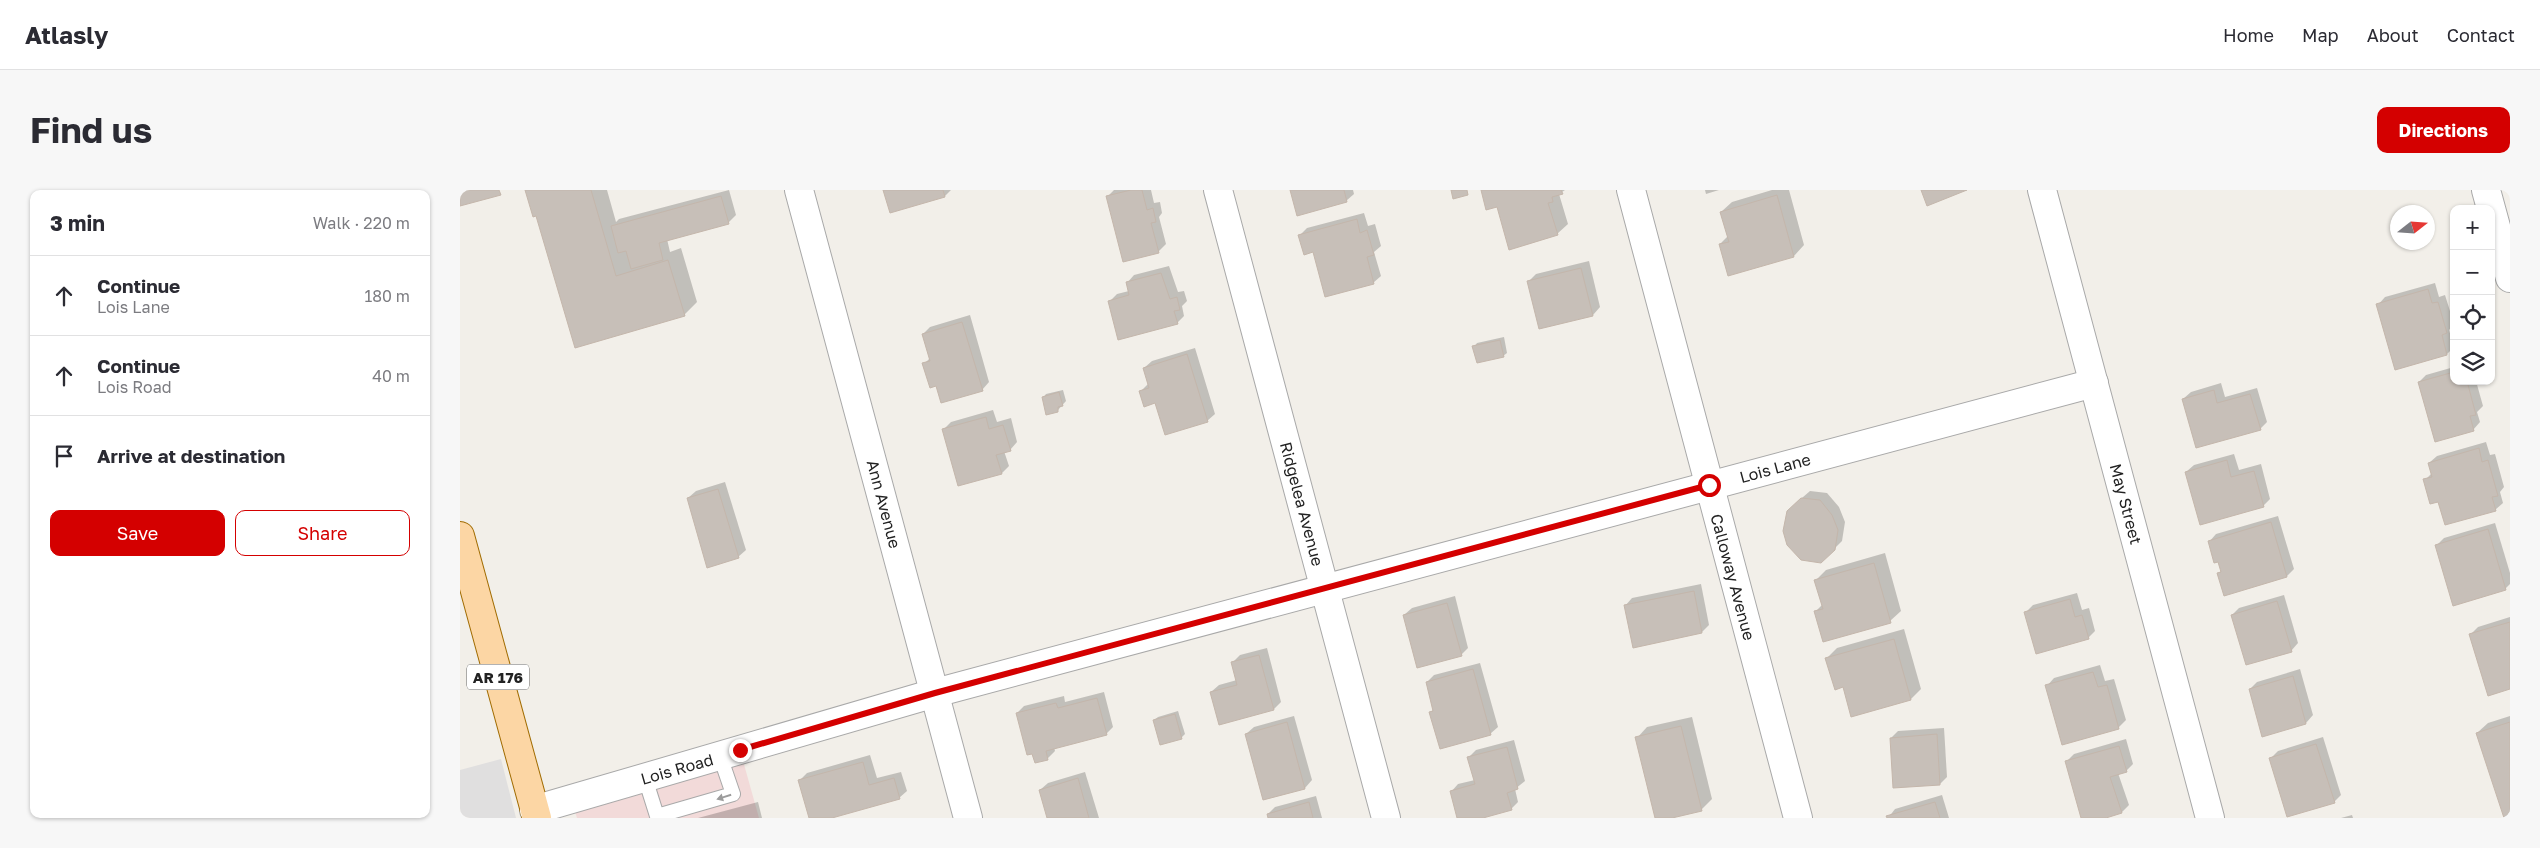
<!DOCTYPE html>
<meta charset="utf-8">
<style>
:root{--surface:#fff;--page:#f7f7f7;--text:#2b2b33;--muted:#7c7c81;--line:#e1e1e2;--accent:#d40000}
body{margin:0;font-family:"Golos Text",sans-serif;background:var(--page);color:var(--text)}
.controls{position:absolute;right:15px;top:15px;display:grid;overflow:hidden;border-radius:10px;box-shadow:0 1px 4px #0004}
.controls button{width:45px;height:45px;display:grid;place-items:center;padding:0;border:0;border-bottom:1px solid var(--line);background:var(--surface);color:var(--text);font:25px sans-serif}
.compass{position:absolute;left:1930px;top:15px;width:45px;height:45px;border-radius:50%;background:var(--surface);box-shadow:0 1px 4px #0004;rotate:73deg}
.stop{position:absolute;width:15px;height:15px;margin:-11px;border:4px solid #d40000;border-radius:50%;background:#fff}
.stop.end{background:#d40000;border-color:#fff;box-shadow:0 1px 5px #0008}
.list{margin:0;padding:0;list-style:none}
h2{display:flex;justify-content:space-between;align-items:center;height:65px;margin:0;padding:0 20px;font-size:21px}
h2 small{font-size:16px;font-weight:400;color:var(--muted)}
.list li{display:grid;grid-template-columns:32px 1fr auto;gap:15px;align-items:center;box-sizing:border-box;height:80px;padding:0 20px;border-top:1px solid var(--line)}
.list b{display:block;font-size:19px;white-space:nowrap}
.list p{margin:0;font-size:16px;white-space:nowrap;color:var(--muted)}
.list em{font-size:16px;font-style:normal;color:var(--muted)}
.actions{display:flex;gap:10px;padding:15px 20px}
.actions a{flex:1;padding:11px 0;border:1px solid var(--accent);border-radius:10px;text-align:center;font-size:18px;color:var(--accent)}
.actions .main{background:var(--accent);color:#fff}
.icon{flex:none;width:28px;height:28px;fill:none;stroke:currentColor;stroke-width:2;stroke-linecap:round;stroke-linejoin:round}
.map{position:relative;flex:none;width:2050px;height:628px;overflow:hidden;border-radius:10px}
header{display:flex;align-items:center;gap:30px;box-sizing:border-box;height:70px;padding:0 25px;background:var(--surface);border-bottom:1px solid var(--line)}
header strong{font-size:24px}
nav{display:flex;gap:28px;margin-inline-start:auto;font-size:18px}
.intro{display:flex;align-items:center;justify-content:space-between;box-sizing:border-box;height:120px;padding:0 30px}
h1{margin:0;font-size:35px}
.button{padding:12px 22px;border-radius:10px;background:var(--accent);color:#fff;font-size:18px;font-weight:700}
main{display:flex;gap:30px;padding:0 30px}
aside{flex:1;background:var(--surface);border-radius:10px;box-shadow:0 1px 4px #0004}
.map>svg:first-child{display:block}
.residential{fill:#e0dfdf}
.commercial{fill:#f2dad9}
.shadow{fill:#0003}
.building{fill:#c7bfb8;stroke:#c4b6ab}
.lines{fill:none;stroke-linecap:round;stroke-linejoin:round}
.lane-casing{stroke:#a9a9a9;stroke-width:16}
.street-casing{stroke:#a9a9a9;stroke-width:30}
.primary-casing{stroke:#a06b00;stroke-width:30}
.lane{stroke:#fff;stroke-width:14}
.street{stroke:#fff;stroke-width:28}
.primary{stroke:#fcd6a4;stroke-width:28}
.oneway{fill:#9c9c9c}
.route{stroke:#d40000;stroke-width:6}
.labels{text-anchor:middle;dominant-baseline:central;stroke-width:5;stroke-linejoin:round;paint-order:stroke}
.shield{fill:#fff;stroke:#646464;stroke-width:1}
.shield-label{font-size:15px;font-weight:bold;fill:#222}
.street-label{font-size:16px;fill:#222;stroke:#fff}
</style>
<header>
<strong>Atlasly</strong>
<nav><a>Home</a><a>Map</a><a>About</a><a>Contact</a></nav>
</header>
<div class="intro"><h1>Find us</h1><a class="button">Directions</a></div>
<main>
<aside>
<h2>3 min<small>Walk · 220 m</small></h2>
<ul class="list">
<li><svg class="icon" aria-label="ahead" viewBox="0 0 24 24"><path d="M12 20V5M6 11l6-6 6 6"/></svg><div><b>Continue</b><p>Lois Lane</p></div><em>180 m</em></li>
<li><svg class="icon" aria-label="ahead" viewBox="0 0 24 24"><path d="M12 20V5M6 11l6-6 6 6"/></svg><div><b>Continue</b><p>Lois Road</p></div><em>40 m</em></li>
<li><svg class="icon" aria-label="arrive" viewBox="0 0 24 24"><path d="M6 21V4h12l-3 4 3 4H6"/></svg><div><b>Arrive at destination</b></div></li>
</ul>
<div class="actions"><a class="main">Save</a><a>Share</a></div>
</aside>
<div class="map">
<svg width="2050" height="628" viewBox="0 0 2050 628">
<rect width="100%" height="100%" fill="#f2efe9"/>
<polygon class="residential" points="41,569 56,628 0,628 0,580"/>
<polygon class="commercial" points="280,560 299,628 117,628 111,609"/>
<g class="shadow">
<polygon points="66,0 147,0 156,32 159,29 269,0 276,25 268,33 207,49 210,62 221,58 237,112 224,125 116,157 77,25"/>
<polygon points="425,0 491,0 485,6"/>
<polygon points="654,0 691,0 694,13 700,12 702,23 699,27 706,54 698,62 648,6"/>
<polygon points="831,0 893,0 894,4 886,11"/>
<polygon points="1022,0 1105,0 1099,4 1108,34 1097,44 1038,15"/>
<polygon points="1245,0 1259,0 1246,4"/>
<polygon points="1312,0 1329,0 1344,55 1334,66 1269,84 1260,54 1268,46 1261,22 1272,12"/>
<polygon points="904,23 908,36 915,34 921,56 914,62 921,86 913,93 854,61 840,45 847,38"/>
<polygon points="1129,71 1140,117 1133,125 1080,137 1068,92 1076,84"/>
<polygon points="709,76 718,102 724,101 727,111 722,116 724,126 717,133 650,111 657,104 669,101 667,93 674,85"/>
<polygon points="1975,93 1979,107 1985,105 1994,134 1989,140 1994,157 1987,164 1918,115 1925,107"/>
<polygon points="510,125 529,192 522,200 476,195 464,174 470,168 463,144 470,137"/>
<polygon points="1044,147 1047,163 1043,166 1014,157 1017,153"/>
<polygon points="735,158 755,224 747,231 696,212 681,201 689,193 684,178 692,171"/>
<polygon points="1994,177 1994,191 2016,191 2023,216 2017,222 2020,232 2013,240 1959,192 1966,185"/>
<polygon points="1761,193 1765,207 1797,198 1807,232 1800,239 1723,209 1731,202"/>
<polygon points="603,200 606,211 598,220 583,208 586,204"/>
<polygon points="533,220 537,232 551,228 557,252 550,260 544,261 549,276 542,283 483,240 491,232"/>
<polygon points="2026,252 2030,265 2035,264 2044,297 2040,302 2043,313 2035,320 1979,310 1965,290 1972,283 1969,273 1977,266"/>
<polygon points="1774,264 1779,280 1801,274 1810,309 1803,316 1726,282 1734,275"/>
<polygon points="265,292 286,360 278,367 228,308 236,301"/>
<polygon points="1350,301 1367,303 1379,317 1385,332 1382,351 1374,359 1335,314"/>
<polygon points="1818,326 1834,379 1827,386 1758,384 1762,380 1759,370 1749,352 1756,344"/>
<polygon points="2035,333 2050,383 2050,394 2045,399 1976,356 1984,348"/>
<polygon points="1425,363 1441,421 1430,431 1355,422 1363,414 1356,390 1366,380"/>
<polygon points="1241,394 1249,435 1242,442 1165,416 1172,408"/>
<polygon points="1617,403 1622,420 1629,418 1635,441 1628,448 1566,422 1573,415"/>
<polygon points="1824,405 1838,453 1831,461 1772,425 1779,418"/>
<polygon points="995,406 1008,458 1001,465 944,425 952,418"/>
<polygon points="2050,427 2050,498 2010,445 2018,437"/>
<polygon points="1444,439 1461,499 1451,509 1384,496 1367,468 1377,458"/>
<polygon points="807,458 821,512 814,519 751,502 759,495 777,490 772,473 780,465"/>
<polygon points="1020,473 1038,537 1030,544 971,522 974,519 967,492 974,485"/>
<polygon points="1640,475 1645,491 1654,489 1666,530 1658,538 1587,496 1594,488"/>
<polygon points="1840,479 1853,525 1846,533 1803,545 1790,499 1797,492"/>
<polygon points="644,502 653,537 646,544 594,557 595,561 588,568 557,523 564,516 604,506 605,512"/>
<polygon points="718,521 725,544 721,548 694,530 698,527"/>
<polygon points="834,526 852,590 845,598 804,609 786,544 794,537"/>
<polygon points="2050,526 2050,627 2045,628 2017,543 2028,533"/>
<polygon points="1232,527 1252,609 1241,620 1207,628 1196,628 1177,548 1187,537"/>
<polygon points="1484,538 1487,587 1480,594 1431,548 1438,541"/>
<polygon points="1863,547 1881,605 1874,612 1810,569 1818,561"/>
<polygon points="1666,549 1673,574 1666,581 1658,583 1669,615 1662,622 1641,628 1622,628 1606,572 1614,564"/>
<polygon points="1054,550 1065,591 1055,599 1058,612 1051,619 1018,628 998,628 991,602 998,594 1015,590 1008,568 1016,560"/>
<polygon points="410,565 417,588 441,582 447,601 439,608 368,628 350,628 340,590 347,583"/>
<polygon points="625,582 639,628 589,628 580,600 588,593"/>
<polygon points="1482,605 1489,628 1428,628 1435,619"/>
<polygon points="856,606 862,628 809,628 808,624 815,617"/>
<polygon points="298,612 302,628 238,628"/>
<polygon points="1892,625 1893,628 1881,628"/>
</g>
<g class="building">
<polygon points="0,0 39,0 41,5 0,16"/>
<polygon points="65,0 131,0 156,86 208,70 225,126 115,158 76,26 73,27"/>
<polygon points="423,0 483,0 485,7 430,23"/>
<polygon points="671,0 682,0 687,20 693,18 696,32 691,33 699,63 663,72 646,6"/>
<polygon points="830,0 884,0 887,12 837,26"/>
<polygon points="991,0 1007,0 1008,5 993,9"/>
<polygon points="1021,0 1101,0 1103,4 1092,7 1093,12 1088,13 1098,45 1049,60 1037,17 1026,20"/>
<polygon points="1461,0 1507,0 1467,16"/>
<polygon points="1317,5 1334,67 1268,86 1259,54 1269,52 1260,22"/>
<polygon points="261,6 269,34 199,53 203,70 171,79 166,61 158,63 151,36"/>
<polygon points="897,29 900,43 907,40 914,65 907,67 914,94 865,107 853,62 844,65 838,45"/>
<polygon points="1121,78 1133,126 1079,139 1067,91"/>
<polygon points="701,83 710,109 717,107 720,120 714,121 718,134 658,150 648,111 669,105 666,92"/>
<polygon points="1968,99 1972,113 1978,112 1987,143 1982,145 1987,165 1935,180 1916,114"/>
<polygon points="502,132 523,201 481,213 476,196 470,198 462,173 470,171 462,144"/>
<polygon points="1040,150 1044,167 1017,173 1012,156"/>
<polygon points="727,164 748,232 705,245 695,213 684,217 679,201 689,198 683,178"/>
<polygon points="1994,182 1994,191 2007,191 2016,225 2010,226 2014,241 1975,252 1958,192"/>
<polygon points="1754,200 1757,213 1790,204 1801,240 1736,258 1722,209"/>
<polygon points="599,202 603,216 598,217 598,222 586,225 582,207"/>
<polygon points="526,227 529,239 543,235 551,261 536,265 542,284 498,296 482,239"/>
<polygon points="2019,258 2022,272 2028,270 2038,306 2032,307 2036,321 1985,335 1978,312 1970,314 1963,289 1972,287 1968,273"/>
<polygon points="1767,270 1771,287 1794,281 1804,317 1740,335 1725,282"/>
<polygon points="258,299 279,368 247,378 227,308"/>
<polygon points="1341,308 1360,310 1372,325 1378,340 1375,360 1361,373 1341,370 1327,355 1323,341 1327,321"/>
<polygon points="1811,332 1827,387 1764,406 1757,383 1761,382 1758,372 1754,373 1748,351"/>
<polygon points="2028,339 2046,400 1993,416 1975,355"/>
<polygon points="1414,373 1431,433 1363,452 1354,421 1363,419 1354,390"/>
<polygon points="1234,401 1242,443 1173,458 1164,415"/>
<polygon points="1610,409 1615,427 1622,425 1629,449 1576,464 1564,422"/>
<polygon points="1817,411 1832,462 1786,475 1771,425"/>
<polygon points="987,413 1002,466 957,478 943,425"/>
<polygon points="2050,432 2050,499 2028,506 2009,444"/>
<polygon points="1434,449 1451,510 1391,527 1383,497 1375,500 1365,468"/>
<polygon points="799,465 814,520 759,535 750,502 777,495 771,472"/>
<polygon points="1013,479 1031,545 980,559 969,522 973,521 966,492"/>
<polygon points="1633,482 1638,497 1647,495 1659,539 1602,555 1585,495"/>
<polygon points="1833,486 1846,534 1802,547 1789,499"/>
<polygon points="637,508 647,545 586,561 588,570 575,573 572,564 567,565 556,523 596,513 598,518"/>
<polygon points="715,524 722,549 700,555 693,530"/>
<polygon points="827,532 845,599 803,610 785,544"/>
<polygon points="2050,532 2050,628 2044,628 2016,543"/>
<polygon points="1221,536 1242,621 1212,628 1195,628 1175,547"/>
<polygon points="1477,544 1480,595 1433,598 1430,548"/>
<polygon points="1856,554 1875,613 1827,627 1809,568"/>
<polygon points="1659,556 1667,582 1650,587 1662,623 1646,628 1621,628 1605,571"/>
<polygon points="1047,557 1058,599 1047,603 1052,620 1023,628 997,628 990,601 1015,594 1007,567"/>
<polygon points="403,572 409,595 434,588 440,609 372,628 349,628 338,590"/>
<polygon points="618,588 629,628 587,628 579,600"/>
<polygon points="849,612 853,628 808,628 807,624"/>
<polygon points="1475,612 1480,628 1427,628 1426,626"/>
</g>
<g class="lines">
<g class="lane-casing">
<polyline id="lane" points="185,588 197,626 273,604 260,566"/>
</g>
<g class="street-casing">
<g id="street">
<polyline points="339,0 508,628"/>
<polyline points="758,0 926,628"/>
<polyline points="1171,0 1338,628"/>
<polyline points="1582,0 1750,628"/>
<polyline points="2026,0 2050,88"/>
<polyline points="74,620 475,503 1634,193"/>
</g>
</g>
<g class="primary-casing">
<polyline id="primary" points="0,346 77,628"/>
</g>
<use href="#lane" class="lane"/>
<use href="#street" class="street"/>
<use href="#primary" class="primary"/>
</g>
<defs><path id="oneway-solid" d="M-6-.8H1V-3.2L6.5 0L1 3.2V.8H-6Z" transform="scale(1.25)"/></defs>
<use class="oneway" href="#oneway-solid" transform="translate(264 607) rotate(163)"/>
<g class="lines">
<polyline class="route" points="280,560 475,503 1249,295"/>
</g>
<g class="labels">
<rect class="shield" x="7" y="474.5" width="62" height="25" rx="4"/>
<g class="shield-label">
<text x="38" y="487">AR 176</text>
</g>
<g class="street-label">
<text transform="translate(1315 278) rotate(-15)">Lois Lane</text>
<text transform="translate(424 314) rotate(75)">Ann Avenue</text>
<text transform="translate(842 314) rotate(75)">Ridgelea Avenue</text>
<text transform="translate(1666 314) rotate(75)">May Street</text>
<text transform="translate(1273 387) rotate(75)">Calloway Avenue</text>
<text transform="translate(217 579) rotate(-16)">Lois Road</text>
</g>
</g>
</svg>
<div class="controls">
<button>+</button>
<button>−</button>
<button><svg class="icon" aria-label="locate" viewBox="0 0 24 24"><circle cx="12" cy="12" r="6"/><path d="M12 2v4M12 18v4M2 12h4M18 12h4"/></svg></button>
<button><svg class="icon" aria-label="layers" viewBox="0 0 24 24"><path d="M12 4l9 5-9 5-9-5zM3 14l9 5 9-5"/></svg></button>
</div>
<svg class="compass" viewBox="-18 -18 36 36"><path d="M0-13l5 13h-10z" fill="#e53935"/><path d="M0 13l5-13h-10z" fill="#7c7c81"/></svg>
<div class="stop" style="left:1249px;top:295px"></div>
<div class="stop end" style="left:280px;top:560px"></div>
</div>
</main>
